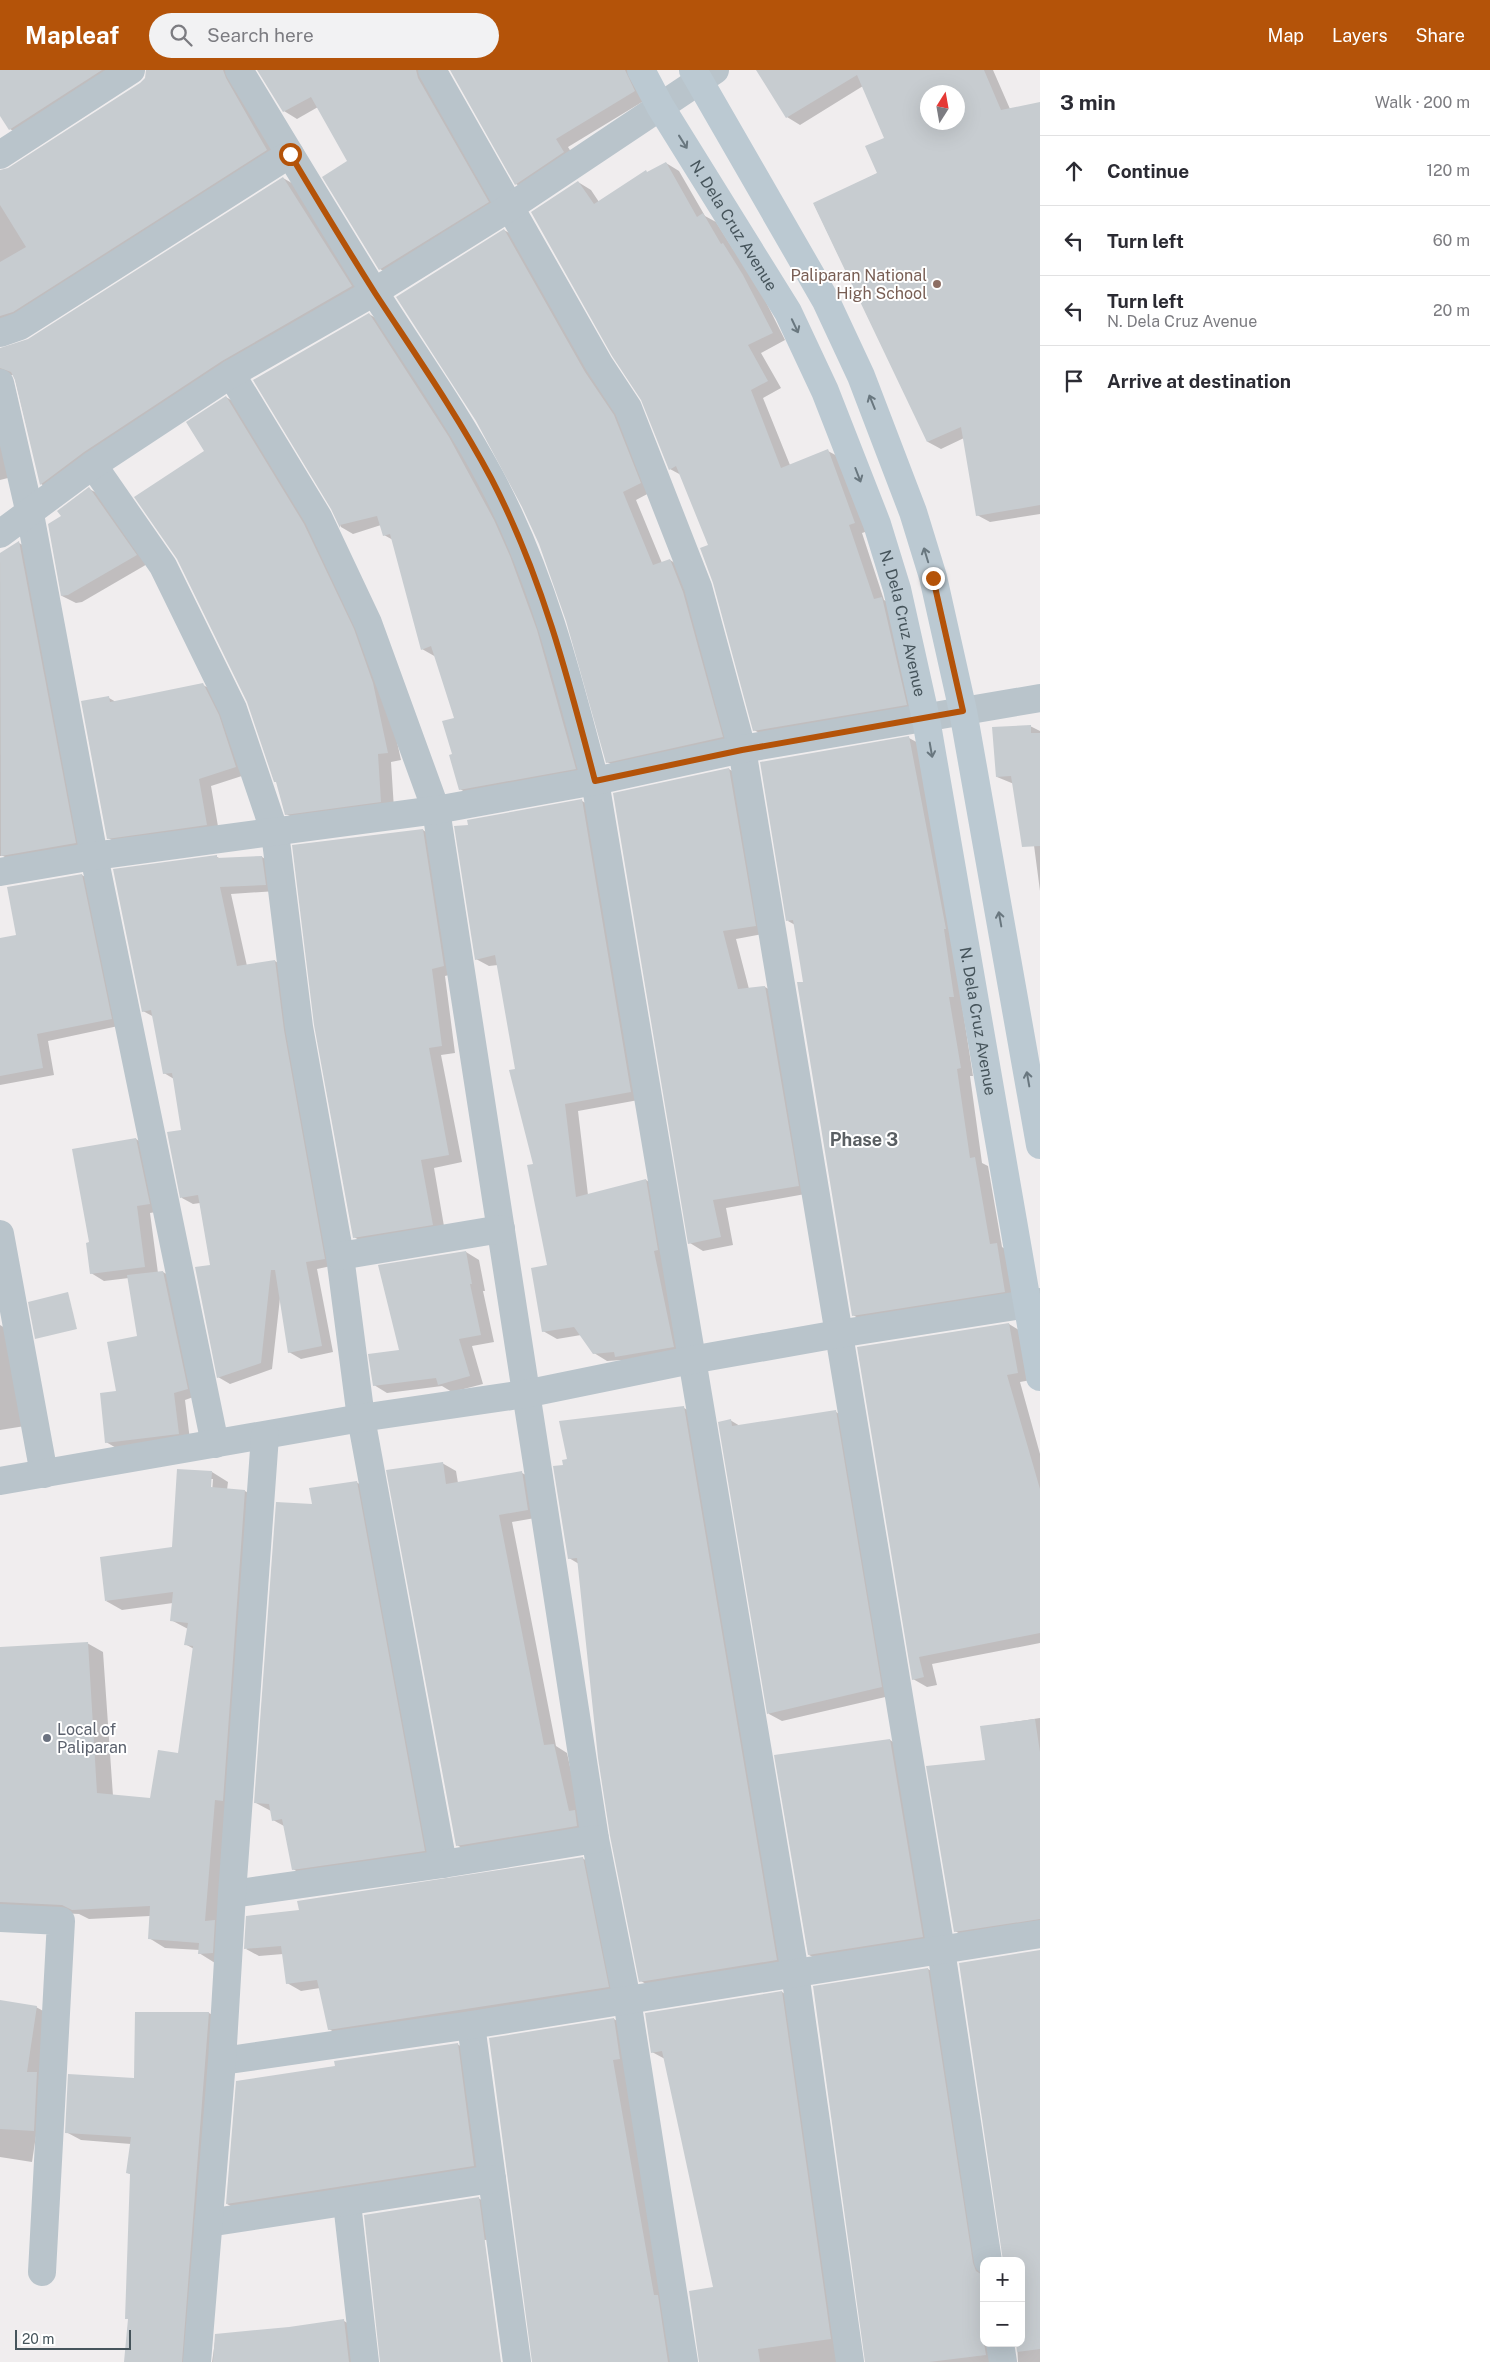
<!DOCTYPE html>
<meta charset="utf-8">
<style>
:root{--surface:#fff;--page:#f2f2f3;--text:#2b2b33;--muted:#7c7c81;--line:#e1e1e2;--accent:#b45309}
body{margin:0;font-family:"Public Sans",sans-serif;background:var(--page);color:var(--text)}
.controls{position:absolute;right:15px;bottom:15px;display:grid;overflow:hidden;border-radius:10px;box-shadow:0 5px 20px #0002}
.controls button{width:45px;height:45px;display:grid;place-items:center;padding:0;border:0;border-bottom:1px solid var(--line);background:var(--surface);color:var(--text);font:25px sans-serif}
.compass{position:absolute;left:920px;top:15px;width:45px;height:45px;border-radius:50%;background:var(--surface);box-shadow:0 5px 20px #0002;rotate:11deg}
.scale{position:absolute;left:15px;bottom:12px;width:116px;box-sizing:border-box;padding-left:5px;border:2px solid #46545b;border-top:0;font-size:14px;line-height:18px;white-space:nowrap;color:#46545b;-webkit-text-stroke:4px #fff;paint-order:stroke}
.stop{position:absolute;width:15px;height:15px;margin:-11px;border:4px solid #b45309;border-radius:50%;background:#fff}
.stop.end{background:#b45309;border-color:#fff;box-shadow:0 1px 5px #0008}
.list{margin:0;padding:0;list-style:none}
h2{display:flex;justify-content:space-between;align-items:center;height:65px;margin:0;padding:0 20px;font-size:21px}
h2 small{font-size:16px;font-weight:400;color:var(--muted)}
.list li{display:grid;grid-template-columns:32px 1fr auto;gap:15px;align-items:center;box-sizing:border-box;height:70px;padding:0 20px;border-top:1px solid var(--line)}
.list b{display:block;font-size:19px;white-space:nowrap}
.list p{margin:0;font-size:16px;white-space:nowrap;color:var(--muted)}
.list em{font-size:16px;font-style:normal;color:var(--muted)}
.icon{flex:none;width:28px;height:28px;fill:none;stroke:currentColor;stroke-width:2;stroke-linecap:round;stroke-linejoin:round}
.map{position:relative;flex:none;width:1040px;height:2292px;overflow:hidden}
header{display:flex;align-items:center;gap:30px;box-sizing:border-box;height:70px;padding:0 25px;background:var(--accent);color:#fff}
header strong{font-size:24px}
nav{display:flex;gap:28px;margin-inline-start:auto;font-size:18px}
.search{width:350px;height:45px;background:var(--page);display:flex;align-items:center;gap:12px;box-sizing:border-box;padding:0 18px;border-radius:28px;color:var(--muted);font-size:19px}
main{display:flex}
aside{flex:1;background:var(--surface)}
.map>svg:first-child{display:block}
.shadow{fill:#0003;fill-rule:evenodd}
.building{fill:#c7ccd0;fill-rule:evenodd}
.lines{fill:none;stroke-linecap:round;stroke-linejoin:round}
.street{stroke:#b9c4cb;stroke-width:28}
.secondary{stroke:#bbc9d2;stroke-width:28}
.oneway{stroke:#69777f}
.route{stroke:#b45309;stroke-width:6}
.education-dot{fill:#8d6e63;stroke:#fff;stroke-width:2}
.worship-dot{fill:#6b7280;stroke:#fff;stroke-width:2}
.labels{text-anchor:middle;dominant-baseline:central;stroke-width:4;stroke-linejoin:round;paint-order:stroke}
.street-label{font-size:16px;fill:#46545b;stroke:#fff}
.education-label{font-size:16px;fill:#785e54;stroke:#fff;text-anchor:end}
.worship-label{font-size:16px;fill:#5b616d;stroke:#fff;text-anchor:start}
.neighbourhood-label{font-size:18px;font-weight:bold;fill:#5a5f63;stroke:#fff}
</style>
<header>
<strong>Mapleaf</strong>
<div class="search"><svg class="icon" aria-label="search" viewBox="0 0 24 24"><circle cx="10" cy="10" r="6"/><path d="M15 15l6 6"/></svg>Search here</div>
<nav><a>Map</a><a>Layers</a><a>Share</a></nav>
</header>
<main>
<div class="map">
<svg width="1040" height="2292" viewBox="0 0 1040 2292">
<rect width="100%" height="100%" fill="#f0edee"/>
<g class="shadow">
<polygon points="0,0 127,0 23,67 10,59 0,43"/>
<polygon points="148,0 239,0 280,88 0,263 0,102 9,99 140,14 146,8"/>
<polygon points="259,0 432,0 501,140 393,207 380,199 324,107 349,92 318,37 297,49 284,41"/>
<polygon points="451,0 635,0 647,29 568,77 576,90 529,122 516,114"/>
<path d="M758 0H993L1010 39 1040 33V444L990 452 977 445 964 368 941 379 928 372 814 134 878 103 886 69 863 16 800 55 787 47ZM928 22H958V52H928Z"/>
<polygon points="666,93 679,101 705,146 716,152 733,179 737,182 757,214 785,270 761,283 781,318 763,328 790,395 828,381 841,388 868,461 862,463 884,530 895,536 920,642 768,668 754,660 710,476 681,405 670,399 578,112 591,120 599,132"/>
<polygon points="283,108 297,116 365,224 54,422 41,414 14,305 10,305 0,313 0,279 29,270"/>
<polygon points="504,160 518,168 627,354 653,421 636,430 662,493 670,490 683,498 735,675 621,699 607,692"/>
<polygon points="369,244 382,252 507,458 588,706 473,727 460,719 454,685 455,649 436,587 422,579 393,470 384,465 381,455 353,464 341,457 332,438"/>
<polygon points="226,327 239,335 317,463 386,622 401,690 391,692 394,739 300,751 286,744 206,381"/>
<polygon points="0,334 16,406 0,410"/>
<polygon points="89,419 103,426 149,493 82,532 76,533 62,526 63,447"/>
<polygon points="19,473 32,480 89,780 16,793 3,786 0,786 0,485"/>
<polygon points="203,615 216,622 248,704 211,716 219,762 121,775 108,768 109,628 116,632"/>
<polygon points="1030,656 1040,661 1040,821 1030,745 1014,714 997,707"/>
<polygon points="909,668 922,675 973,1006 970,1006 982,1093 988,1096 1002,1177 1010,1182 1018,1229 866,1253 853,1245 805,913 795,855 788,851"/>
<polygon points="729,699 742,707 768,863 736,869 749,919 765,917 779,925 811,1123 726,1138 733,1175 703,1181 690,1173"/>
<polygon points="582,731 595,738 644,1029 578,1041 588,1125 646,1110 659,1118 687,1285 630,1294 622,1290 607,1291 594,1283 581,1265 557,1269 543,1261 549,1196 534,1095 498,895 489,896 476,889 470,756"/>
<polygon points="423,760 436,768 457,903 445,906 455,983 441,985 462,1092 434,1098 445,1162 367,1175 354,1167"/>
<polygon points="217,787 221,789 262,787 274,794 277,821 231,824 247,896 275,891 286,898 336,1195 317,1199 333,1282 301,1289 289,1282 280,1228 272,1299 230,1314 218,1307 211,1196 200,1133 193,1134 182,1128 182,1061 174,1009 164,1003 154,947 143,941"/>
<polygon points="82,805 93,812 123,955 48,971 54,1005 0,1015 0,869 18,866"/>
<polygon points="136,1069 149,1077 162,1141 150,1143 158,1203 163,1202 175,1209 199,1325 185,1330 190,1370 118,1379 106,1372 117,1322 138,1267 129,1208 104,1211 91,1203 90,1173"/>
<polygon points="466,1182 479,1190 485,1221 483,1221 494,1272 472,1276 483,1314 452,1322 442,1316 387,1323 374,1315 401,1281"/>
<polygon points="1009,1254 1022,1262 1031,1310 1020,1312 1040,1384 1040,1573 932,1594 937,1615 927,1617 913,1609 858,1278"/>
<polygon points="0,1255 10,1261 25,1356 0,1360"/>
<polygon points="684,1338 697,1345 790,1897 654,1919 641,1911 579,1494 569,1488 564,1396"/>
<polygon points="836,1342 849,1350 894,1625 782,1651 769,1644 730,1350 740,1356"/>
<polygon points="442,1393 456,1401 458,1413 522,1403 536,1410 541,1447 512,1452 556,1676 567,1683 581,1746 590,1763 470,1783 457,1775"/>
<path d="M212 1402 228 1412 227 1420 245 1421 261 1431 215 1893 199 1883 200 1880 165 1878 149 1868 150 1846 89 1849 79 1844 18 1841 0 1848V1579L87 1573 103 1582 113 1726 151 1730 179 1685 194 1579 185 1574 188 1559 171 1550 173 1533 122 1540 106 1531 173 1478ZM210 1409H213L212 1424H209Z"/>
<polygon points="356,1412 370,1420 438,1788 306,1807 293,1799 284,1756 273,1750 271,1741 256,1733 313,1435"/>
<polygon points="1040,1648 1040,1858 969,1869 955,1861 986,1691 981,1657"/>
<polygon points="890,1670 903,1678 936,1874 822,1892 809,1885"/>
<polygon points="582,1788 596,1796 621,1924 342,1967 329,1959 320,1918 301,1921 287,1913 283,1884 259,1886 246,1879 300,1841"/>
<polygon points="1040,1881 1040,2292 1018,2292 1017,2273 1021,2273"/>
<polygon points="928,1899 942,1907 984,2191 984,2273 1001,2273 1000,2292 866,2292"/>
<polygon points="782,1922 796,1931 847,2292 701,2292 714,2218 665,1989 652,1982"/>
<polygon points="0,1931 36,1937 54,1947 32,2092 0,2087"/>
<polygon points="136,1943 209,1943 223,1951 196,2292 125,2292 130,2250 126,2248 132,2105 128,2103 131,2074 81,2070 66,2062 135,2009"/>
<polygon points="614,1949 628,1958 681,2292 533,2292"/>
<polygon points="457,1974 471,1982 487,2103 240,2141 227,2134 337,1997"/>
<polygon points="478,2128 493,2136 497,2168 468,2173 486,2292 381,2292"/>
<polygon points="344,2251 358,2259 363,2292 212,2292 216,2265 289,2259"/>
</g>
<g class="building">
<polygon points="0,0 102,0 9,60 0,46"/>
<polygon points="146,0 223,0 226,8 267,80 13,242 0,246 0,192 26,177 0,135 0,100 8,98 140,13 145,8"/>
<polygon points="257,0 416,0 418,8 489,132 379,200 322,107 347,91 311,27 283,42"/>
<polygon points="450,0 625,0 635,21 556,69 564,82 515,115"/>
<path d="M756 0H984L1001 40 1040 32V435L976 446 961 357 927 372 813 133 877 103 865 76 884 68 857 5 786 48ZM928 22H958V52H928Z"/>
<polygon points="666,92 697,147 703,143 721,174 723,173 743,205 773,263 748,275 768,311 751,320 781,398 828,379 855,453 849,455 874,529 882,527 907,635 753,661 713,513 700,478 708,475 676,396 669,400 641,330 612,286 531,142 578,111 594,134 646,100 647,102"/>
<polygon points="283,107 352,216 222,291 84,382 40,415 15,310 11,302 0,298 0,278 28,269"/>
<polygon points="504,159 585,302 614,345 641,413 623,422 653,495 670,489 683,522 723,667 606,693 566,551 539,474 522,437 476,351 396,227"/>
<polygon points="369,243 449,367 494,450 510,486 537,560 576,699 459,720 449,685 452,684 442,651 454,648 431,576 421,580 390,464 383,466 377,446 340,455 340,458 331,439 253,310"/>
<polygon points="226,326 304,454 354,559 373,613 388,683 378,684 381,732 285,745 276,712 274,712 247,632 177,489 134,427 204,381 186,352"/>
<polygon points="89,417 137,485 68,525 61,526 48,454 61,446 57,441"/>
<polygon points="19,471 76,773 1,786 0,483"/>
<polygon points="203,613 219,645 236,697 199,709 207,755 107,769 81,631 109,626 110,632"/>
<polygon points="1031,655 1031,663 1040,663 1040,776 1022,777 1011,706 996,707 992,657"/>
<polygon points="909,666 946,859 944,859 954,927 949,927 961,998 957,999 970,1088 975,1087 990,1174 997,1173 1005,1222 852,1246 797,912 803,912 793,850 786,851 760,692"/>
<polygon points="729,698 756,856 723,861 738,919 765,916 799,1116 713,1130 721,1167 688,1174 613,723"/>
<polygon points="582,729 631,1022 565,1034 576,1127 646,1109 658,1180 654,1181 674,1277 615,1287 614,1282 593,1284 574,1257 542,1262 531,1198 547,1195 527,1095 533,1094 509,1000 515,999 495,885 475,890 454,756 468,755 467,750"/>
<polygon points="423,759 444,896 432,899 442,976 429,978 449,1085 421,1090 433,1155 353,1168 314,955 292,775"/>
<polygon points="217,785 217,788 262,786 266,815 220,817 237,896 275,890 284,960 325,1189 306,1192 322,1276 288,1283 275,1200 271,1200 261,1293 217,1308 195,1197 210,1195 198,1125 180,1128 167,1062 181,1060 172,1003 163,1004 151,940 142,942 113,799"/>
<polygon points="82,804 112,949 37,964 43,998 0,1006 0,868 16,865 7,817"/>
<polygon points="136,1068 150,1134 137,1136 145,1197 90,1204 86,1173 89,1172 72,1079"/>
<polygon points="466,1181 472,1214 470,1214 481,1265 459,1269 470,1306 438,1315 436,1308 373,1316 368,1284 399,1280 378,1195"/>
<polygon points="163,1201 188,1319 174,1323 179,1364 105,1373 100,1323 116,1321 107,1272 137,1266 127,1205"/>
<polygon points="68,1222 77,1259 35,1269 28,1232"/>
<polygon points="1009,1253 1018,1303 1007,1305 1040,1419 1040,1563 919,1587 924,1607 912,1610 857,1277"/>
<polygon points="684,1336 777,1890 639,1912 610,1766 598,1688 577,1488 568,1489 553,1396 563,1395 562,1390 567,1389 559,1351"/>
<polygon points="836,1340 882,1617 767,1644 718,1352 731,1349 732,1356"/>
<polygon points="443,1392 446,1414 522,1401 528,1440 499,1445 544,1675 554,1674 569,1741 575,1740 577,1756 456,1776 386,1400"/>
<polygon points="177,1399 212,1401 211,1417 245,1420 223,1731 215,1730 205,1851 215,1850 213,1883 198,1884 199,1873 148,1869 150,1836 72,1840 62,1835 0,1832 0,1577 88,1572 97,1723 150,1728 158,1680 178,1683 193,1576 184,1575 188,1553 170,1551 173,1522 105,1531 100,1487 172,1477"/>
<polygon points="357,1411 425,1781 292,1800 282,1749 272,1751 269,1734 254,1733 276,1432 312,1434 309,1418"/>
<polygon points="1035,1649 1040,1682 1040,1849 954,1862 926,1696 985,1690 980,1656"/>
<polygon points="890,1669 923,1867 808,1885 774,1685"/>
<polygon points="583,1787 609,1917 328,1960 317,1910 286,1914 281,1876 244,1879 246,1846 299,1840 297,1831"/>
<polygon points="1040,1880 1040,2279 1017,2282 1016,2273 1021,2273 1021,2191 1003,2191 959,1893"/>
<polygon points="928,1898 973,2193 976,2201 984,2206 984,2273 986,2285 929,2292 865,2292 813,1916"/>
<polygon points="782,1921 831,2269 758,2279 760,2292 699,2292 689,2221 713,2217 662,1981 651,1983 645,1943"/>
<polygon points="0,1930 37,1936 27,2002 37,2002 34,2061 0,2059"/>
<polygon points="135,1942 209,1942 182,2292 124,2292 128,2249 125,2249 130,2104 126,2103 131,2067 65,2063 68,2004 134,2008"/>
<polygon points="614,1948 620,1989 613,1990 654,2225 658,2225 668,2292 532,2292 489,1968"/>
<polygon points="458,1973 474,2096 226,2134 236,2011 335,1996 334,1991"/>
<polygon points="479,2127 501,2292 380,2292 364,2145"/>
<polygon points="344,2249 349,2292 213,2292 215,2264 289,2257"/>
</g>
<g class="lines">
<g class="street">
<path d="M239 0C283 73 328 147 373 220 412 282 455 342 490 407 541 502 568 607 595 711L795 1903 850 2292"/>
<polyline points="432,0 599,294 628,338 698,517 742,679 941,1880 988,2191"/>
<polyline points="0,85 131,0"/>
<polyline points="0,263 20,256 290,84"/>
<polyline points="231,304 318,447 368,553 436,740 595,1769 627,1930 684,2292"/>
<polyline points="0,313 30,444 94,786 215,1374"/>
<polyline points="93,395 163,496 233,639 275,763 299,957 340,1186 361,1348 443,1794"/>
<polyline points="0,464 93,395 231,304 374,222 510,137 715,0"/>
<polyline points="0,802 94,786 436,740 595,711 742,679 1040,628"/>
<polyline points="0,1164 44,1404"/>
<polyline points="340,1186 501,1159"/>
<polyline points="0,1411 361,1348 525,1324 691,1290 838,1264 1040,1232"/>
<polyline points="232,1824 443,1794 595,1769"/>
<polyline points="0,1848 61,1851 42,2202"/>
<polyline points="471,1955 517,2292"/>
<polyline points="222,1991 471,1955 1040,1864"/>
<polyline points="347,2133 365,2292"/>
<polyline points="208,2153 492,2109"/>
<polyline points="1000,2273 1003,2292"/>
<polyline points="197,2292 222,1991 232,1824 265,1366"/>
</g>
<g class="secondary">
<path id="s1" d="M641 0 660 36 788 242 825 321 877 454 897 519 926 649 1040 1307"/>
<polyline points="693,0 826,231 861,306 913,442 933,507 963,641 1040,1075"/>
</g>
</g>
<defs><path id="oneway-shaft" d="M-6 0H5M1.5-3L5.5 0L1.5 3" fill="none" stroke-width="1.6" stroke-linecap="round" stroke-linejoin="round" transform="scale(1.25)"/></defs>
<g class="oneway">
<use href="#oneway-shaft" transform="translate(683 72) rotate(58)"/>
<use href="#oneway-shaft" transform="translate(795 256) rotate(65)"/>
<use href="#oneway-shaft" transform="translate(872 332) rotate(-112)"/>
<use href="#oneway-shaft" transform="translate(858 405) rotate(69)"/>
<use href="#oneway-shaft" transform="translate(926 485) rotate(-107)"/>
<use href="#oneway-shaft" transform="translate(931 680) rotate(80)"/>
<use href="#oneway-shaft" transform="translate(1000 849) rotate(-100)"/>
<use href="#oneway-shaft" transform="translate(1028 1009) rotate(-100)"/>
</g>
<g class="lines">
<path class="route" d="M290 84C318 131 346 177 375 223 415 284 457 344 491 408 541 504 568 607 595 711L742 680 963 641 933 508"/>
</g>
<circle class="education-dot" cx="937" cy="214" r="5"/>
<circle class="worship-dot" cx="47" cy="1668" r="5"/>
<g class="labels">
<g class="street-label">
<text stroke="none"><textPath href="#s1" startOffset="181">N. Dela Cruz Avenue</textPath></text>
<text stroke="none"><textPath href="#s1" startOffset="616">N. Dela Cruz Avenue</textPath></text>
<text stroke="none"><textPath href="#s1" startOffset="1021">N. Dela Cruz Avenue</textPath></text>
</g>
<g class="education-label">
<text x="927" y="205">Paliparan National<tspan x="927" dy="18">High School</tspan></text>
</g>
<g class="worship-label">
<text x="57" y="1659">Local of<tspan x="57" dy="18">Paliparan</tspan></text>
</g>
<g class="neighbourhood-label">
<text x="864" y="1069">Phase 3</text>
</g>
</g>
</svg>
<div class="controls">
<button>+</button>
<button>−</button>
</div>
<svg class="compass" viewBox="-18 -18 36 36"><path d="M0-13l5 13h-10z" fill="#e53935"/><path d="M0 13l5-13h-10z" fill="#7c7c81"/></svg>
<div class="scale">20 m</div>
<div class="stop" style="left:290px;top:84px"></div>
<div class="stop end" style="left:933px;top:508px"></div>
</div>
<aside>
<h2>3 min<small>Walk · 200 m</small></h2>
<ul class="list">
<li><svg class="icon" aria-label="ahead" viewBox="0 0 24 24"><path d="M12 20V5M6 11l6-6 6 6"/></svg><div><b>Continue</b></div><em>120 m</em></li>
<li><svg class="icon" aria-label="left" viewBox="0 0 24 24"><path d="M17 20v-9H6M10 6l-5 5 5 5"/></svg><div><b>Turn left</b></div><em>60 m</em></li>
<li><svg class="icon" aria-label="left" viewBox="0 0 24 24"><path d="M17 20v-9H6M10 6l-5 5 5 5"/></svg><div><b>Turn left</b><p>N. Dela Cruz Avenue</p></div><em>20 m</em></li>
<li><svg class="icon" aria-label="arrive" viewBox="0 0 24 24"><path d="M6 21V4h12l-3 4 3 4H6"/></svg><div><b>Arrive at destination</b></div></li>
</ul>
</aside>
</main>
